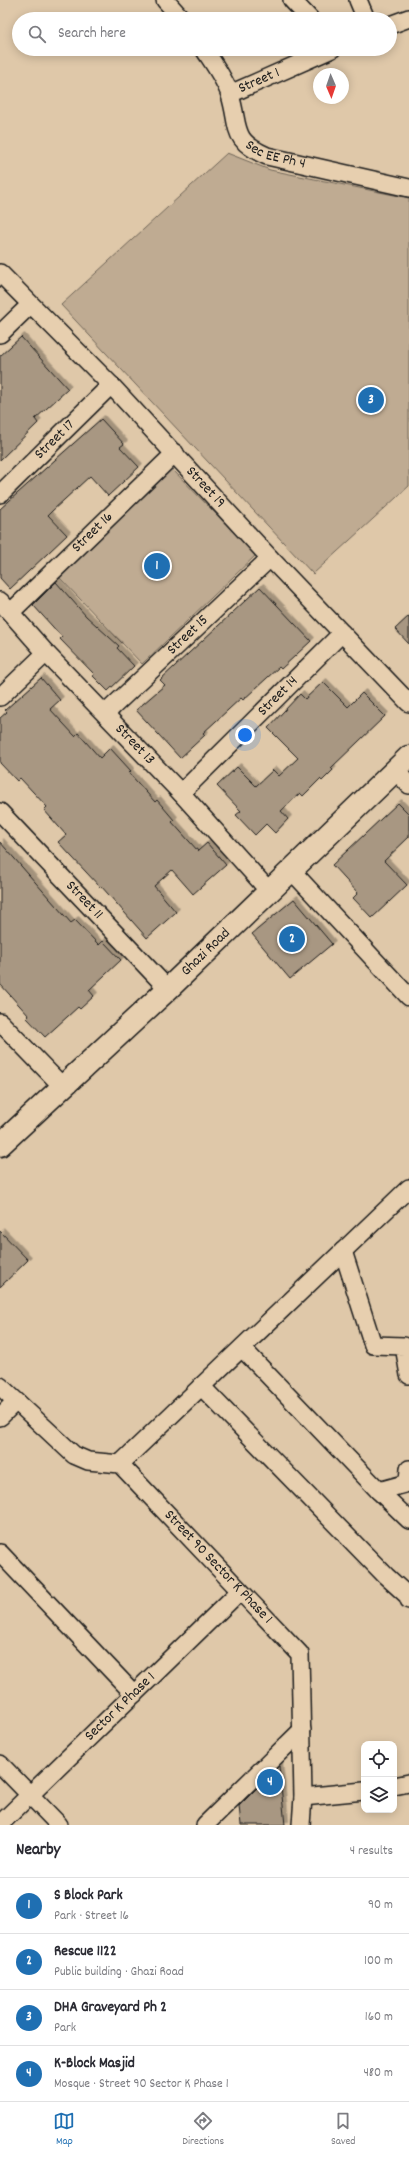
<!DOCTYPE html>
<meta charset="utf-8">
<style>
:root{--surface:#fff;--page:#f7f7f7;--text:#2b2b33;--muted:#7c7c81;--line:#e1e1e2;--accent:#1f6fb2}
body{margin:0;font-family:Dekko,sans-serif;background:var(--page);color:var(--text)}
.controls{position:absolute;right:12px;bottom:12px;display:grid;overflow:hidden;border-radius:8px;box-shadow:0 2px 10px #0003}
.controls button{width:36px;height:36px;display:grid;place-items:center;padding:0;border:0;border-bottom:1px solid var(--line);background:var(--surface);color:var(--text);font:20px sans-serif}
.compass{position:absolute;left:313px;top:68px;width:36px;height:36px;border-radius:50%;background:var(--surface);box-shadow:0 2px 10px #0003;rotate:178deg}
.you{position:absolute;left:245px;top:735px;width:14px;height:14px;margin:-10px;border:3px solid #fff;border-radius:50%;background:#1a73e8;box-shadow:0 0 0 6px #1a73e833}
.badge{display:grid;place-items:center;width:26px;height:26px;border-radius:50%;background:var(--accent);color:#fff;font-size:13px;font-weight:700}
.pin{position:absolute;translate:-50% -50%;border:2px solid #fff;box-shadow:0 1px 4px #0006}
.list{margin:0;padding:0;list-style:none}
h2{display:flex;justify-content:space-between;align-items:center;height:52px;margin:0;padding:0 16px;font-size:17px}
h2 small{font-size:13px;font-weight:400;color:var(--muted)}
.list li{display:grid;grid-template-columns:26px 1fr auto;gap:12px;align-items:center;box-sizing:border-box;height:56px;padding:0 16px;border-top:1px solid var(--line)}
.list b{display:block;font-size:15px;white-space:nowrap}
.list p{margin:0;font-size:13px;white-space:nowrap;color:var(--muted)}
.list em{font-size:13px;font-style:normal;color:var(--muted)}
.icon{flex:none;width:22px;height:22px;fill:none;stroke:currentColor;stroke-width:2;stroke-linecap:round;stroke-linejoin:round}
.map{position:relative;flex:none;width:409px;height:1825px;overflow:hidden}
.search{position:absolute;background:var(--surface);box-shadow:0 2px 10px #0003;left:12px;right:12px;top:12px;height:44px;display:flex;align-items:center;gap:10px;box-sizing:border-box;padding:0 14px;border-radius:22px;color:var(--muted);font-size:15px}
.sheet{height:276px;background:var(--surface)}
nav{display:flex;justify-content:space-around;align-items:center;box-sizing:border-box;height:56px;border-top:1px solid var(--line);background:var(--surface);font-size:11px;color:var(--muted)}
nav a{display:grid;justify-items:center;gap:2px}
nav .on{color:var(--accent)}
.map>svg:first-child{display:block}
.green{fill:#bfab92;stroke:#6e6457}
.building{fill:#a89782;stroke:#1c1c1c;filter:url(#shadow)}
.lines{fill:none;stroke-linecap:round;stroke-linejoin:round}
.minor-casing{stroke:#1c1c1c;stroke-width:20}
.major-casing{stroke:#1c1c1c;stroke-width:25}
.minor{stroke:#e7cfaf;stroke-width:17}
.major{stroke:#e7cfaf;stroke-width:22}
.labels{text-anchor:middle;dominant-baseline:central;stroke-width:3;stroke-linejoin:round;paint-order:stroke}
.street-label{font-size:15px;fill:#1c1c1c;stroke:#e7cfaf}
</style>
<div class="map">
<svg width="409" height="1825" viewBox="0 0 409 1825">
<defs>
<filter id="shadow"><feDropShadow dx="3.5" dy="-3.5" stdDeviation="0" flood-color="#0004"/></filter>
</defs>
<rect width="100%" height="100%" fill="#dfc8a9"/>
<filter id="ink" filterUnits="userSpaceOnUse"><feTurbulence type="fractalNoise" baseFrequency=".025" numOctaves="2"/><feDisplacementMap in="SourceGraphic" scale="8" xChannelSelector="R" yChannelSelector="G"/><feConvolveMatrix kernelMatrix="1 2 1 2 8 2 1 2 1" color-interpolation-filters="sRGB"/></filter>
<g filter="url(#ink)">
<g class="green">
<polygon points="227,153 270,170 409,198 409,486 313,574 61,305"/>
<polygon points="172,469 256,555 142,664 59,577"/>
</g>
<g class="building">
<polygon points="21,337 68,389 35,419 38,423 0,460 0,356"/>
<polygon points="101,419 124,444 120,447 139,467 108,496 90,476 52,511 48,515 67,535 10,589 0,578 0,509"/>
<polygon points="56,582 86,616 119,646 117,648 134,666 108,691 93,676 94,674 60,639 62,637 33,605"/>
<polygon points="260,587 311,641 281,669 279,667 243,700 241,698 203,733 205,735 180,758 136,710 165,685 160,680"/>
<polygon points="409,616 409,644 395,629"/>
<polygon points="41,678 60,700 50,709 75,736 78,733 100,758 110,748 131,771 129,773 155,802 157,800 174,820 172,822 198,851 207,843 226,865 193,894 172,870 154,886 176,912 147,938 101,886 100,887 58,842 66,835 44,810 47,807 20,778 17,781 0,763 0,718 7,712 5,710"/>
<polygon points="323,682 348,707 362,693 385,716 331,768 333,770 322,781 320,779 303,796 300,793 281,811 288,819 275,833 266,824 255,835 236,815 241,811 217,786 237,767 256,786 273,770 279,776 298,758 268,728 300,694 305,699"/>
<polygon points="398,803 409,814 409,837 384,861 407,885 372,918 353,898 358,893 332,865"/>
<polygon points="0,842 71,923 75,920 99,945 103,941 121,960 89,990 94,996 80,1009 78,1007 45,1037 27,1018 29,1016 0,984"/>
<polygon points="294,899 332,944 290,979 252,934"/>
<polygon points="0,1231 28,1260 0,1287"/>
<polygon points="279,1766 285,1825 241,1825 239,1806"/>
</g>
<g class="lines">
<g class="minor-casing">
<g id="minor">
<polyline points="165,0 182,19"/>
<polyline points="292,0 310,19"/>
<polyline points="358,0 366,19"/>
<polyline points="390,25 409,18"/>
<path id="s1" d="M204 49C213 63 225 79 230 95 240 127 230 140 267 156L409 188"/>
<path id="s2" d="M230 94 332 49"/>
<path id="s3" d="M0 273 111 385 270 558 409 703"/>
<polyline points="0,334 30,305"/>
<path id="s4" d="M0 494 111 385"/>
<path id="s5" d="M0 601 46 653 181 793 269 891"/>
<path id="s6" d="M11 612 175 453"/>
<polyline points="0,697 46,653"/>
<path id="s7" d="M106 713 270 558"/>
<polyline points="395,770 409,785"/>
<path id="s8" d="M181 793 342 633"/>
<path id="s9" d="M0 812 168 989"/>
<polyline points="291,870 409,997"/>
<polyline points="0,1022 62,1086"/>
<polyline points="343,1251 373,1345 404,1346 409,1375"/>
<polyline points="242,1348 379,1491 408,1483 409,1469"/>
<path id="s10" d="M0 1386 74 1455 88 1461 120 1464 300 1654 303 1797 301 1825"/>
<polyline points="201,1386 386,1576 408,1596 409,1600"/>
<polyline points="0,1417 15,1402"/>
<polyline points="120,1464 409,1188"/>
<polyline points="379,1491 409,1520"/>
<polyline points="0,1553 134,1694"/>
<polyline points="0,1764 59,1825"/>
<polyline points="394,1786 409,1783"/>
<polyline points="303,1797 364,1791"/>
<path id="s11" d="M0 1824 240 1591"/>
<polyline points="205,1825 302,1730"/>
</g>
</g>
<g class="major-casing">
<g id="major">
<path id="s12" d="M0 1145 168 989 409 757"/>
</g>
</g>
<use href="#minor" class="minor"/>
<use href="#major" class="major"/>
</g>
</g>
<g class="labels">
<g class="street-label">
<text stroke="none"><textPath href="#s2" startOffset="32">Street 1</textPath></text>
<text stroke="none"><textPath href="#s1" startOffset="137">Sec EE Ph 4</textPath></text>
<text stroke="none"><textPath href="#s4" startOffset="77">Street 17</textPath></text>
<text stroke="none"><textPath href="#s3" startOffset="297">Street 19</textPath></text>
<text stroke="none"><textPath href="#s6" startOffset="114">Street 16</textPath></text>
<text stroke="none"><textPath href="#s7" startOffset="113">Street 15</textPath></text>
<text stroke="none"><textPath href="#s8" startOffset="137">Street 14</textPath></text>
<text stroke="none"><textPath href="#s5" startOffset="197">Street 13</textPath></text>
<text stroke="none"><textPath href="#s9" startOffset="122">Street 11</textPath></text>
<text stroke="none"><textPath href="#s12" startOffset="282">Ghazi Road</textPath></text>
<text stroke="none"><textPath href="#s10" startOffset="291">Street 90 Sector K Phase 1</textPath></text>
<text stroke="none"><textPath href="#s11" startOffset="168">Sector K Phase 1</textPath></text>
</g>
</g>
</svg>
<div class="controls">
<button><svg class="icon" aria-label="locate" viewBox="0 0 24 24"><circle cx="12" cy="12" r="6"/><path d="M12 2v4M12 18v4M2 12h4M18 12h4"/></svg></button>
<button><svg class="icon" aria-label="layers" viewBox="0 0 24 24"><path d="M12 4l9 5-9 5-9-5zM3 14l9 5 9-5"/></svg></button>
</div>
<svg class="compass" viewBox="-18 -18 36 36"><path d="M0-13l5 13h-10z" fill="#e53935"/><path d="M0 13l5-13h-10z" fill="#7c7c81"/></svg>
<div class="you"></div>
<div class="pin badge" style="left:157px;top:566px">1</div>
<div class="pin badge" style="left:292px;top:939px">2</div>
<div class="pin badge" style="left:371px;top:400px">3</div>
<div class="pin badge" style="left:270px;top:1782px">4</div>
<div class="search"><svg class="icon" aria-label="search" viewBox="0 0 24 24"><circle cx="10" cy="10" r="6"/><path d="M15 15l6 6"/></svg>Search here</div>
</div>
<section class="sheet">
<h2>Nearby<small>4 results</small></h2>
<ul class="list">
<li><span class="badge">1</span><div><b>S Block Park</b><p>Park · Street 16</p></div><em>90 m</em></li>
<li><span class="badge">2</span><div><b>Rescue 1122</b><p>Public building · Ghazi Road</p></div><em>100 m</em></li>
<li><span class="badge">3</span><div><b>DHA Graveyard Ph 2</b><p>Park</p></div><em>160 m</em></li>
<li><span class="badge">4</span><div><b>K-Block Masjid</b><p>Mosque · Street 90 Sector K Phase 1</p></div><em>480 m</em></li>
</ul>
</section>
<nav>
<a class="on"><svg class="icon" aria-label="map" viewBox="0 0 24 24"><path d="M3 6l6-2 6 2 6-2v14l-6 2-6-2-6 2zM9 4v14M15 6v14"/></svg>Map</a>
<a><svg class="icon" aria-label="directions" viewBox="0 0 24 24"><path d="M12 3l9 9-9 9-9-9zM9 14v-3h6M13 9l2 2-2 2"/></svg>Directions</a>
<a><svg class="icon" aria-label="saved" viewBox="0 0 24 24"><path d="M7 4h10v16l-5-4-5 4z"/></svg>Saved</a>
</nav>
